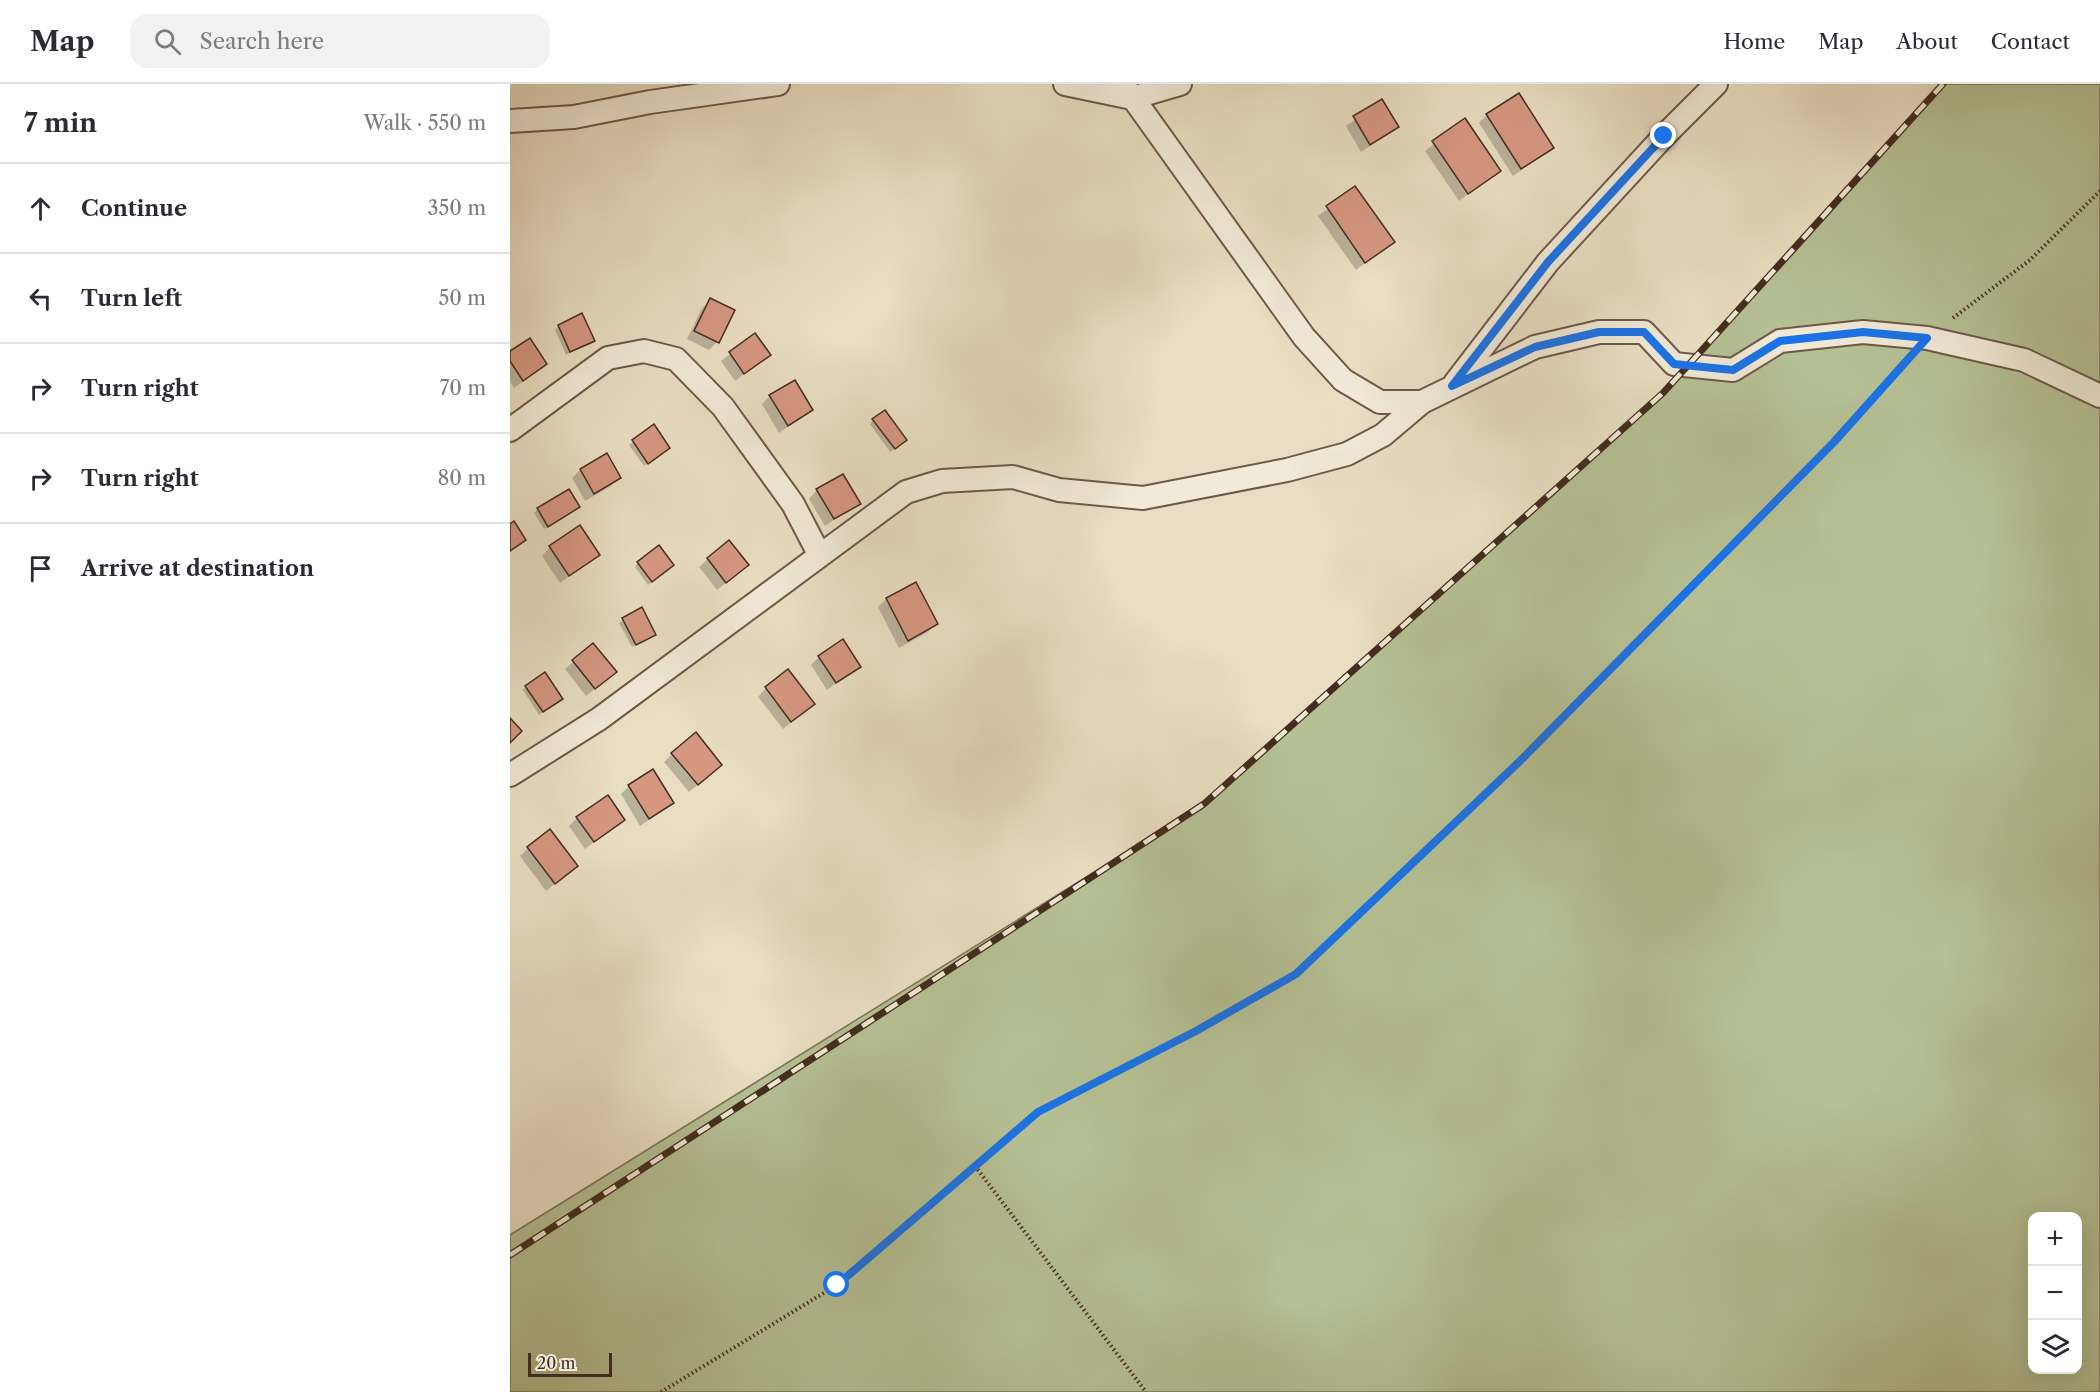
<!DOCTYPE html>
<meta charset="utf-8">
<style>
:root{--surface:#fff;--page:#f2f2f3;--text:#2b2b33;--muted:#7c7c81;--line:#e1e1e2}
body{margin:0;font-family:"Libre Caslon Text",serif;background:var(--page);color:var(--text)}
.controls{position:absolute;right:18px;bottom:18px;display:grid;overflow:hidden;border-radius:12px;box-shadow:0 6px 24px #0002}
.controls button{width:54px;height:54px;display:grid;place-items:center;padding:0;border:0;border-bottom:2px solid var(--line);background:var(--surface);color:var(--text);font:30px sans-serif}
.scale{position:absolute;left:18px;bottom:15px;width:84px;box-sizing:border-box;padding-left:6px;border:3px solid #442c20;border-top:0;font-size:16px;line-height:21px;white-space:nowrap;color:#442c20;-webkit-text-stroke:4px #f1ead8;paint-order:stroke}
.stop{position:absolute;width:18px;height:18px;margin:-14px;border:4px solid #1a73e8;border-radius:50%;background:#fff}
.stop.end{background:#1a73e8;border-color:#fff;box-shadow:0 2px 6px #0008}
.list{margin:0;padding:0;list-style:none}
h2{display:flex;justify-content:space-between;align-items:center;height:78px;margin:0;padding:0 24px;font-size:26px}
h2 small{font-size:20px;font-weight:400;color:var(--muted)}
.list li{display:grid;grid-template-columns:39px 1fr auto;gap:18px;align-items:center;box-sizing:border-box;height:90px;padding:0 24px;border-top:2px solid var(--line)}
.list b{display:block;font-size:22px;white-space:nowrap}
.list em{font-size:20px;font-style:normal;color:var(--muted)}
.icon{flex:none;width:33px;height:33px;fill:none;stroke:currentColor;stroke-width:2;stroke-linecap:round;stroke-linejoin:round}
.map{position:relative;flex:none;width:1590px;height:1308px;overflow:hidden}
header{display:flex;align-items:center;gap:36px;box-sizing:border-box;height:84px;padding:0 30px;background:var(--surface);border-bottom:2px solid var(--line)}
header strong{font-size:28px}
nav{display:flex;gap:33px;margin-inline-start:auto;font-size:21px}
.search{width:420px;height:54px;background:var(--page);display:flex;align-items:center;gap:15px;box-sizing:border-box;padding:0 21px;border-radius:18px;color:var(--muted);font-size:22px}
main{display:flex}
aside{flex:1;background:var(--surface)}
.map>svg:first-child{display:block}
.green{fill:#b5c195;stroke:#7c765a;stroke-width:1.5;fill-rule:evenodd}
.shadow{fill:#0003}
.building{fill:#d69781;stroke:#442c20;stroke-width:1.5}
.lines{fill:none;stroke-linecap:round;stroke-linejoin:round}
.minor-casing{stroke:#6d5849;stroke-width:26}
.path{stroke:#442c20;stroke-width:4;stroke-dasharray:1.5 3;stroke-linecap:butt}
.minor{stroke:#f1ead8;stroke-width:22}
.rail-casing{stroke:#442c20;stroke-width:7}
.rail{stroke:#f1ead8;stroke-width:4.5;stroke-dasharray:14;stroke-linecap:butt}
.route{stroke:#1a73e8;stroke-width:8}
</style>
<header>
<strong>Map</strong>
<div class="search"><svg class="icon" aria-label="search" viewBox="0 0 24 24"><circle cx="10" cy="10" r="6"/><path d="M15 15l6 6"/></svg>Search here</div>
<nav><a>Home</a><a>Map</a><a>About</a><a>Contact</a></nav>
</header>
<main>
<aside>
<h2>7 min<small>Walk · 550 m</small></h2>
<ul class="list">
<li><svg class="icon" aria-label="ahead" viewBox="0 0 24 24"><path d="M12 20V5M6 11l6-6 6 6"/></svg><div><b>Continue</b></div><em>350 m</em></li>
<li><svg class="icon" aria-label="left" viewBox="0 0 24 24"><path d="M17 20v-9H6M10 6l-5 5 5 5"/></svg><div><b>Turn left</b></div><em>50 m</em></li>
<li><svg class="icon" aria-label="right" viewBox="0 0 24 24"><path d="M7 20v-9h11M14 6l5 5-5 5"/></svg><div><b>Turn right</b></div><em>70 m</em></li>
<li><svg class="icon" aria-label="right" viewBox="0 0 24 24"><path d="M7 20v-9h11M14 6l5 5-5 5"/></svg><div><b>Turn right</b></div><em>80 m</em></li>
<li><svg class="icon" aria-label="arrive" viewBox="0 0 24 24"><path d="M6 21V4h12l-3 4 3 4H6"/></svg><div><b>Arrive at destination</b></div></li>
</ul>
</aside>
<div class="map">
<svg width="1590" height="1308" viewBox="0 0 1590 1308">
<rect width="100%" height="100%" fill="#e9dec3"/>
<filter id="stains"><feTurbulence type="fractalNoise" baseFrequency=".00333" numOctaves="4"/><feColorMatrix values="0 0 0 0 .2 0 0 0 0 .09 0 0 0 0 .02 0 0 0 .5 -.17"/></filter>
<radialGradient id="worn" r=".72"><stop offset=".6" stop-color="#630" stop-opacity="0"/><stop offset="1" stop-color="#630" stop-opacity=".3"/></radialGradient>
<path class="green" d="M1433 0H1590V1308H0V1151L694 720 1153 309ZM1522 1132H1568V1286H1522Z"/>
<g class="shadow">
<polygon points="872,17 887,43 851,68 836,42"/>
<polygon points="977,31 1042,64 1003,92 969,39"/>
<polygon points="955,37 989,87 949,117 915,67"/>
<polygon points="845,104 883,158 846,186 808,132"/>
<polygon points="201,216 207,258 199,266 177,255 192,224"/>
<polygon points="48,242 83,256 56,271 45,246"/>
<polygon points="245,251 259,271 225,297 211,277"/>
<polygon points="0,269 36,280 4,304 0,297"/>
<polygon points="260,312 301,326 269,349 252,320"/>
<polygon points="363,336 391,360 380,368 360,340"/>
<polygon points="143,342 158,364 134,382 119,361"/>
<polygon points="97,371 109,393 101,402 75,417 62,394 70,386"/>
<polygon points="307,406 349,419 315,442 299,415"/>
<polygon points="68,423 34,445 24,429 28,425"/>
<polygon points="40,463 88,471 50,499 32,472"/>
<polygon points="198,475 237,481 207,506 189,483"/>
<polygon points="128,479 159,485 138,501 125,483"/>
<polygon points="406,500 426,540 418,548 389,564 368,523 376,515"/>
<polygon points="131,525 144,550 122,563 109,539"/>
<polygon points="83,561 105,588 76,612 55,585"/>
<polygon points="309,573 349,582 317,606 301,581"/>
<polygon points="16,603 47,618 29,631 13,606"/>
<polygon points="256,604 303,620 273,645 248,613"/>
<polygon points="162,670 202,689 179,708 154,678"/>
<polygon points="119,702 162,719 130,742 111,710"/>
<polygon points="67,734 113,736 75,765 59,742"/>
<polygon points="18,764 66,782 36,807 10,772"/>
</g>
<g class="building">
<polygon points="1009,9 1044,64 1011,85 976,30"/>
<polygon points="872,15 889,43 860,61 843,32"/>
<polygon points="955,34 991,87 958,110 922,57"/>
<polygon points="845,102 885,158 855,179 816,122"/>
<polygon points="200,214 225,226 209,259 184,247"/>
<polygon points="72,229 85,257 60,268 48,241"/>
<polygon points="245,249 261,271 234,290 219,268"/>
<polygon points="20,254 37,280 13,297 0,277 0,267"/>
<polygon points="285,296 303,326 278,342 259,311"/>
<polygon points="375,326 397,356 385,365 362,335"/>
<polygon points="144,340 160,364 138,380 122,356"/>
<polygon points="97,369 111,394 84,410 70,385"/>
<polygon points="333,390 351,420 324,435 306,405"/>
<polygon points="59,405 70,423 38,443 27,424"/>
<polygon points="4,437 16,456 0,467 0,440"/>
<polygon points="70,441 90,471 59,492 39,462"/>
<polygon points="219,456 239,481 216,499 197,474"/>
<polygon points="149,461 164,481 142,498 127,478"/>
<polygon points="406,498 428,540 398,557 376,514"/>
<polygon points="132,523 146,551 126,561 112,534"/>
<polygon points="333,555 351,583 326,599 308,572"/>
<polygon points="83,559 107,588 85,605 62,576"/>
<polygon points="278,585 305,620 281,638 255,603"/>
<polygon points="35,588 53,615 33,628 15,602"/>
<polygon points="0,634 12,647 0,659"/>
<polygon points="186,648 212,681 188,701 161,669"/>
<polygon points="143,685 164,719 139,735 118,701"/>
<polygon points="98,711 115,736 84,758 66,733"/>
<polygon points="40,745 68,782 45,800 17,763"/>
</g>
<g class="lines">
<g class="minor-casing">
<g id="minor">
<polyline points="555,0 622,14 670,0"/>
<polyline points="613,0 794,253 833,296 870,318 912,318"/>
<polyline points="0,37 64,33 140,18 268,0"/>
<polyline points="945,299 1038,178 1154,52 1206,0"/>
<polyline points="0,346 98,274 134,267 166,275 213,323 283,420 309,470"/>
<polyline points="0,691 89,635 396,408 432,397 503,393 549,406 633,414 777,386 837,370 873,351 912,318 1025,263 1089,248 1134,248 1164,280 1223,286 1270,257 1353,248 1417,254 1514,276 1590,312"/>
</g>
</g>
<g class="path">
<polyline points="1443,234 1520,176 1590,107"/>
<polyline points="465,1082 636,1308"/>
<polyline points="151,1308 327,1201 528,1028 686,947 786,889 1010,677 1325,358 1396,277"/>
</g>
<use href="#minor" class="minor"/>
<g class="rail-casing">
<polyline id="rail" points="0,1171 694,720 1153,309 1433,0"/>
</g>
<use href="#rail" class="rail"/>
</g>
<g class="lines">
<polyline class="route" points="327,1201 528,1028 686,947 786,890 1010,677 1324,358 1417,254 1353,248 1270,257 1223,286 1164,280 1134,248 1089,248 1025,263 942,302 1038,178 1154,52"/>
</g>
<rect width="100%" height="100%" filter="url(#stains)"/>
<rect width="100%" height="100%" fill="url(#worn)"/>
</svg>
<div class="controls">
<button>+</button>
<button>−</button>
<button><svg class="icon" aria-label="layers" viewBox="0 0 24 24"><path d="M12 4l9 5-9 5-9-5zM3 14l9 5 9-5"/></svg></button>
</div>
<div class="scale">20 m</div>
<div class="stop" style="left:327px;top:1201px"></div>
<div class="stop end" style="left:1154px;top:52px"></div>
</div>
</main>
